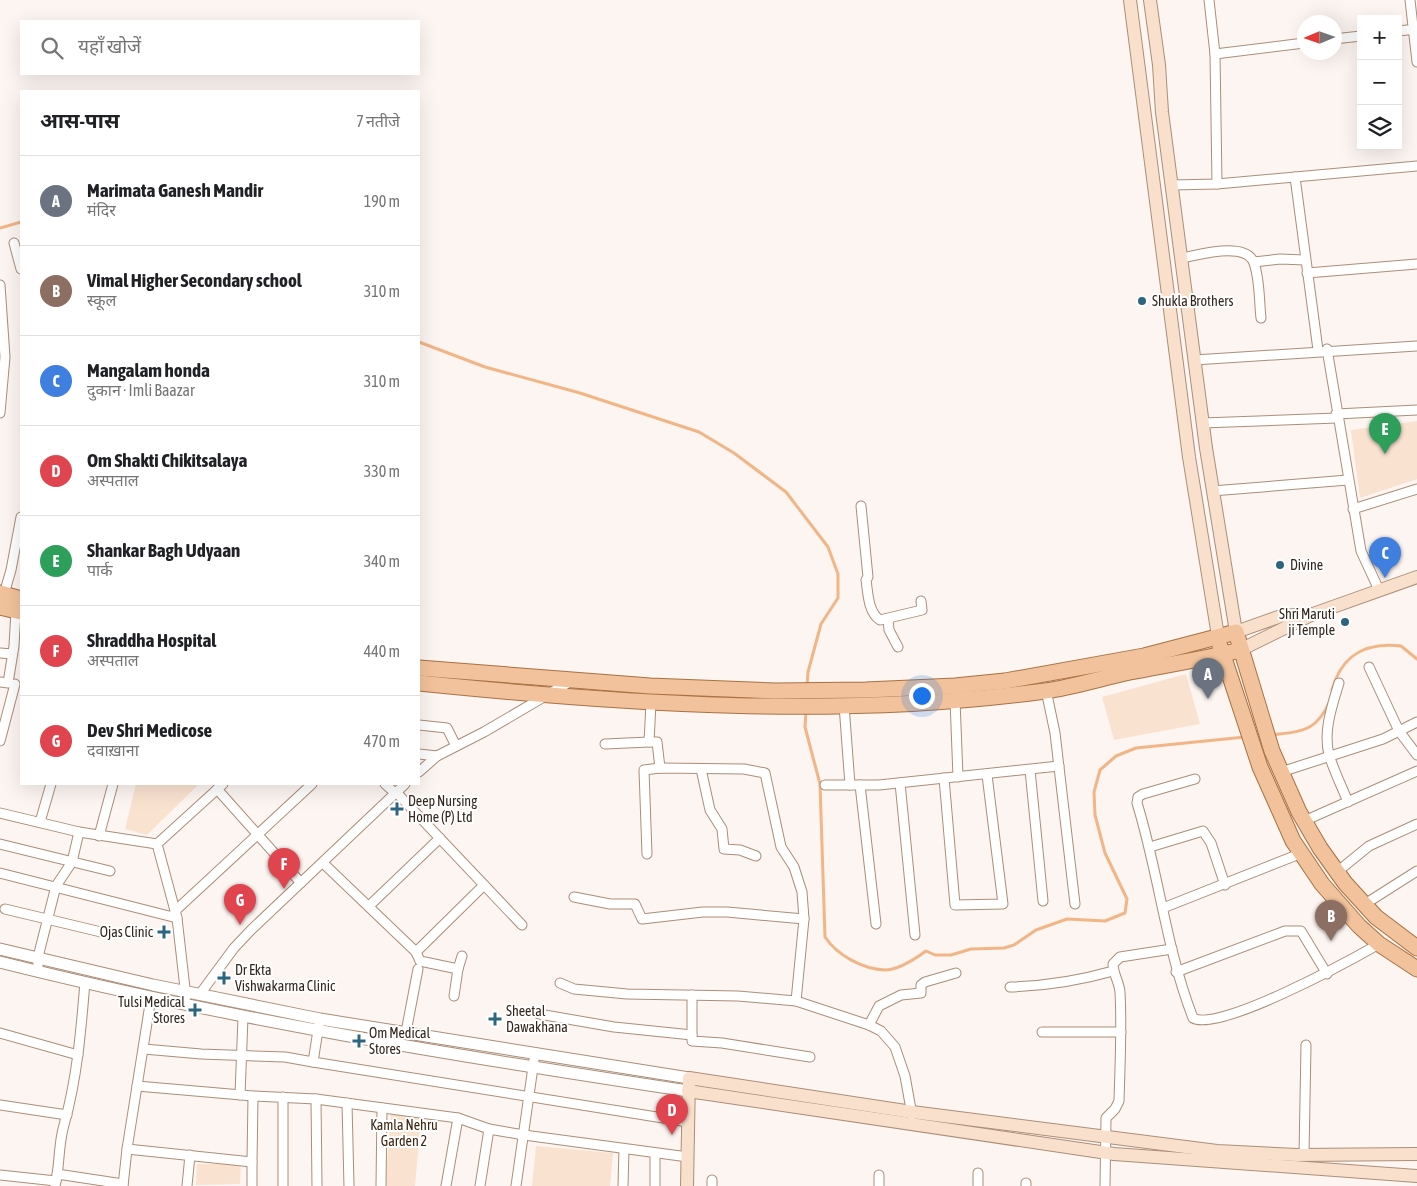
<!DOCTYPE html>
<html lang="hi">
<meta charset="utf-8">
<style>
:root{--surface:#fff;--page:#f2f2f2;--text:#202124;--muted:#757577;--line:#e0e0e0;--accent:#b45309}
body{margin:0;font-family:"Asap Condensed","Noto Sans Devanagari",sans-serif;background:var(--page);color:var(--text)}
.controls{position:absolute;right:15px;top:15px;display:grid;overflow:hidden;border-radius:0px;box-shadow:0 5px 20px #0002}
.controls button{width:45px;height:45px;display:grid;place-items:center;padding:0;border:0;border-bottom:1px solid var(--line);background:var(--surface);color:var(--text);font:25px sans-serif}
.compass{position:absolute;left:1297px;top:15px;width:45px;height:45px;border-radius:50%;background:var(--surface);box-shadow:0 5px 20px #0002;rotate:268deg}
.you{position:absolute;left:921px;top:695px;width:18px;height:18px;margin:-12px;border:4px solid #fff;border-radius:50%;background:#1a73e8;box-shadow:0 0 0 8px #1a73e833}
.badge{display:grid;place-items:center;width:32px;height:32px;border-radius:50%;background:var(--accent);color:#fff;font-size:16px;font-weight:700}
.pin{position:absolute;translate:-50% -41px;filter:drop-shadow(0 1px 2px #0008)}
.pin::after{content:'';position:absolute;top:26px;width:18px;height:15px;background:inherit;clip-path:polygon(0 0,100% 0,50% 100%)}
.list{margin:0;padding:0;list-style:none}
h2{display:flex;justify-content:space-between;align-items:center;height:65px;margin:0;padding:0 20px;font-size:21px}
h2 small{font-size:16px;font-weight:400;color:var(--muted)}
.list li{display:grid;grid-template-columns:32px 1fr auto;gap:15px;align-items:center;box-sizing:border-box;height:90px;padding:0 20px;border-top:1px solid var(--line)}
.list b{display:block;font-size:19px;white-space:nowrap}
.list p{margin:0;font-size:16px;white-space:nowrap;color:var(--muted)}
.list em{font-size:16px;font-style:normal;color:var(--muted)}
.icon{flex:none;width:28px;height:28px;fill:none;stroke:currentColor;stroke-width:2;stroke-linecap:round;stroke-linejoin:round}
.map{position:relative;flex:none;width:1417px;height:1186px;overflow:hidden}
.search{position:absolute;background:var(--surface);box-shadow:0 5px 20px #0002;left:20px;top:20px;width:400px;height:55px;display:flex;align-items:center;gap:12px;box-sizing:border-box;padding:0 18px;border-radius:0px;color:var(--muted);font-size:19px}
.panel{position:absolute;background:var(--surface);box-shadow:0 5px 20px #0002;left:20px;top:90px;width:400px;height:695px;border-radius:0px}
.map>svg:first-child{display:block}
.green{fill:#fae2d0}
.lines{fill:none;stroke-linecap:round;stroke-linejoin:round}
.stream{stroke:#f2b586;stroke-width:3}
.minor-casing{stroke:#ac8e78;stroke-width:11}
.tertiary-casing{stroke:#ac8e78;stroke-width:13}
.secondary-casing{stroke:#ac8e78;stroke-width:14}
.primary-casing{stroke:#a87143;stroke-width:17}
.minor{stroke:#fff;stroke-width:9}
.tertiary{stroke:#fff;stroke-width:11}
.secondary{stroke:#f8e0cd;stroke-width:12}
.primary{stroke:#f1c29b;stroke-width:15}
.poi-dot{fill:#2c657f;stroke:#fff;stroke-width:2}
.labels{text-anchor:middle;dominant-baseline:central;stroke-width:4;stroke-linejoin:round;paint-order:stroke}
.poi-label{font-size:14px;fill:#32261d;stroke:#fff;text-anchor:start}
.park-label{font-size:14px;fill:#3d2510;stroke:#fff}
</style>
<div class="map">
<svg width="1417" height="1186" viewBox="0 0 1417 1186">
<rect width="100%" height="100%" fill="#fcf5f1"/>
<g class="green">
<polygon points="1417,421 1417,479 1360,498 1351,430"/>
<polygon points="1186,674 1200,724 1114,740 1102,697"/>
<polygon points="136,784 199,784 147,835 125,829"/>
<polygon points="391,1114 421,1118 415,1186 385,1186"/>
<polygon points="536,1146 613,1153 610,1186 532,1186"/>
<polygon points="197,1164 241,1164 240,1184 196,1185"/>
</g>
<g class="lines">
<g class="stream">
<polyline points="0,228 21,222"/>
<polyline points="419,342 485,367 580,393 699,432 734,453 786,492 828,547 838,574 838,598 821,624 808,672 807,687"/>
<path d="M1332 690C1342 654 1366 642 1401 646L1417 659"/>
<path d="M806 711 805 727 820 784 825 937C837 955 862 969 885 970 899 970 915 959 926 951L935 955H951L971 949 1004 948 1014 945 1036 930 1067 919 1105 921 1125 913 1127 899 1105 853 1095 815 1094 792 1100 770 1116 756 1136 748 1245 737"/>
<path d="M1272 735C1303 731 1316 732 1330 701"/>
</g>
<g class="minor-casing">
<g id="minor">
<polyline points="1209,0 1215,54 1217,184"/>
<polyline points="1410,0 1417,62"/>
<polyline points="1398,31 1417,29"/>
<polyline points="1334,39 1361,36"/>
<polyline points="1215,54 1304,43"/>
<polyline points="1295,177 1318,350"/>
<polyline points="1172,185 1217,184 1417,166"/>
<polyline points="14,243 21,269"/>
<path d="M1181 258C1199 255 1246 241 1254 263 1260 280 1259 301 1261 318"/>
<polyline points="1254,262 1280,259 1305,260"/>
<polyline points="1307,273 1417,264"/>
<polyline points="0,285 5,357 0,413"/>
<polyline points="1327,349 1361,551 1379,590"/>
<polyline points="1194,360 1417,346"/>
<polyline points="1336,414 1417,410"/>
<polyline points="1202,423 1337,418"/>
<polyline points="1212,491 1348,480"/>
<path d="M861 506 868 577 866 580C868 593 868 612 880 620L922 610 921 601"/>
<polyline points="1353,509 1417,489"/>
<polyline points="4,594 11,570 21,517"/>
<polyline points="888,619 889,630 898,647"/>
<polyline points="0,653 12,654"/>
<polyline points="1369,667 1399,731 1417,755"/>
<polyline points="0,682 8,683 14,646 16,611"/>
<path d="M1339 683C1332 706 1323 731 1329 755 1334 771 1342 787 1348 802"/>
<polyline points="1046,690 1055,733 1075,904"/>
<polyline points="955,700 958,777"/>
<polyline points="651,703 649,742 657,742 660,768"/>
<polyline points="844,705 850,785"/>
<polyline points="419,725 447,728 456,746"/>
<polyline points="0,741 15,684"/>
<polyline points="605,744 649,742"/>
<polyline points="419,754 437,756"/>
<polyline points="701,769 710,810 722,829 724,849 740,850 756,856"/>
<polyline points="1030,770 1043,901"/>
<polyline points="419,772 437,756 484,732 571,681"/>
<polyline points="1281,772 1383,739 1417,722"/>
<polyline points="944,778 955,905 1003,904 987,775"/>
<path d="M1195 779 1143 794 1138 797 1137 803C1159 874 1166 949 1193 1018 1218 1033 1351 960 1379 944"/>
<polyline points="900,783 915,935"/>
<polyline points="385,784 395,793"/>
<polyline points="825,785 879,785 1059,766"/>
<polyline points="860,785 876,924"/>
<polyline points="217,789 301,883"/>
<polyline points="396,792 522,925"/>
<polyline points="0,813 79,832 157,844 223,784"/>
<polyline points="1304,821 1417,771"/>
<polyline points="40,822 51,784"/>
<polyline points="99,836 113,784"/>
<polyline points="0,844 110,871"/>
<polyline points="157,844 177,918 186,997"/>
<polyline points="1150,847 1203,831 1211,843 1225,885"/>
<polyline points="647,854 644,770 660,768 744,769 765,773 781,847 794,867 802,892 804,919 796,1001"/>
<polyline points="323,863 416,952 420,961 458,969 454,996"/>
<polyline points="1337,872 1369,846 1417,824"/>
<polyline points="0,873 177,918"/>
<polyline points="574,897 610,904 635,904 642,919 703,912 727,912 804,919"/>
<polyline points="1365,904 1417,871"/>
<polyline points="369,906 440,838"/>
<polyline points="1163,908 1302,853"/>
<polyline points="5,909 101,932"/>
<polyline points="175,911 312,784"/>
<polyline points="416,952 484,885"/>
<polyline points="458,969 462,956"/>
<polyline points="38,972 38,957 56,886 72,862 79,832"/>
<polyline points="1176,972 1285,931 1301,931 1327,974"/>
<polyline points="560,983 574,989 627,994 738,996 796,1001 869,1025 881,1031 895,1047 905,1076 912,1115"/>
<path d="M1010 987C1046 986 1078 981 1113 971"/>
<polyline points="200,994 234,948 251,930 405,784"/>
<polyline points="692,995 692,1041 722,1043 810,1057"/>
<polyline points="539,1014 614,1027 692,1035"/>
<polyline points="319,1024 313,1062 688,1122"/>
<polyline points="869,1025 879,1006 901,995 921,993 921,985 925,982 956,973"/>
<polyline points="406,1032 418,969"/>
<polyline points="1042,1032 1121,1032"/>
<polyline points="0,1033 78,1055"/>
<polyline points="144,1049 201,1054 285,1057 313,1062"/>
<polyline points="137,1086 253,1096 316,1099 458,1118 489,1129 524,1135 688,1157"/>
<polyline points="240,1095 243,1017"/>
<polyline points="283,1097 283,1186"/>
<polyline points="316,1099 317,1186"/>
<polyline points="347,1103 349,1186"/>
<polyline points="0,1105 67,1115"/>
<polyline points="127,1149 252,1162 253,1096"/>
<polyline points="1304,1155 1306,1045"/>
<polyline points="252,1162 252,1186"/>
<polyline points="57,1174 123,1184"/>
<polyline points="0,1175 56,1181"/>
<polyline points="712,1180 712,1186"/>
<polyline points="1026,1183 1026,1186"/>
<path d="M55 1186C60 1166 58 1145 64 1125 77 1079 81 1031 85 982"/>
<polyline points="123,1186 127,1149 151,998"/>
<polyline points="187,1186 190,1155"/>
<polyline points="381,1186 382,1108"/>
<polyline points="446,1186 458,1118"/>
<polyline points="480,1186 489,1129"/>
<polyline points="516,1186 535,1053"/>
<polyline points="623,1186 624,1149"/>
<polyline points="655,1186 655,1154"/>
<polyline points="879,1186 879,1175"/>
<polyline points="978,1186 978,1173"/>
<path d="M1105 1186 1106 1118 1115 1109 1119 1101C1120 1065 1122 1029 1120 992 1119 981 1113 974 1113 964L1120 957 1172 949"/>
</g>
</g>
<g class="tertiary-casing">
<g id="tertiary">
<polyline points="0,949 153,985 320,1019 689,1078"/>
<path d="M0 962C227 1019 457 1056 688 1091"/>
</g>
</g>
<g class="secondary-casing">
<g id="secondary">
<polyline points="1130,0 1189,457 1218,636"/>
<polyline points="1150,0 1159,65 1162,112 1206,448 1236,632 1281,616 1313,614"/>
<polyline points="1240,650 1313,614 1417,577"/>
<polyline points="688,1091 1114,1154 1417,1176"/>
<polyline points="687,1186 689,1078 912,1112 1217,1151 1297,1155 1417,1154"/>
</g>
</g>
<g class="primary-casing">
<g id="primary">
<polyline points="0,593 21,599"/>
<polyline points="0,607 21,612"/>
<polyline points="1220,646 1260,767 1293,841 1322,884 1359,926 1379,944 1417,969"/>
<polyline points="419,668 650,686 776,691 866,690 955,686 1005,681 1144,656 1236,632 1272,751 1299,812 1320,848 1345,883 1376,917 1417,948"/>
<path d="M419 683C626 704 838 719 1045 691 1073 687 1102 678 1130 672 1166 665 1204 659 1240 650"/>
</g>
</g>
<use href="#minor" class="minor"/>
<use href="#tertiary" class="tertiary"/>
<use href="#secondary" class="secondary"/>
<use href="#primary" class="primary"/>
</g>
<g class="poi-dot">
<circle cx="1142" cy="301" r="5"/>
<circle cx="1280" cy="565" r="5"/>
<circle cx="1345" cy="622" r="5"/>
<path d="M394.5 801.5h5v5h5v5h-5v5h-5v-5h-5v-5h5z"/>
<path d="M161.5 924.5h5v5h5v5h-5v5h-5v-5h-5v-5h5z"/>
<path d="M221.5 970.5h5v5h5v5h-5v5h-5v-5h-5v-5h5z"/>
<path d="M192.5 1002.5h5v5h5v5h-5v5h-5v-5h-5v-5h5z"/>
<path d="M492.5 1011.5h5v5h5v5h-5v5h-5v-5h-5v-5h5z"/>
<path d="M356.5 1033.5h5v5h5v5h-5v5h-5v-5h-5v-5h5z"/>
</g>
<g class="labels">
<g class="poi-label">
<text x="1152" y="301">Shukla Brothers</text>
<text x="1290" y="565">Divine</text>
<text x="1335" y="614" text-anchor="end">Shri Maruti<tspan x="1335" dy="16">ji Temple</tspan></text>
<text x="408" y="801">Deep Nursing<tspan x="408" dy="16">Home (P) Ltd</tspan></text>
<text x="153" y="932" text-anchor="end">Ojas Clinic</text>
<text x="235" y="970">Dr Ekta<tspan x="235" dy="16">Vishwakarma Clinic</tspan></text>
<text x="185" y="1002" text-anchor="end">Tulsi Medical<tspan x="185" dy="16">Stores</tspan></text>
<text x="506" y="1011">Sheetal<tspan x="506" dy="16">Dawakhana</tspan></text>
<text x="369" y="1033">Om Medical<tspan x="369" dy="16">Stores</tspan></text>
</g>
<g class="park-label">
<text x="404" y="1125">Kamla Nehru<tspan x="404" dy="16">Garden 2</tspan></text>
</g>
</g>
</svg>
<div class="controls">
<button>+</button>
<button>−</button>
<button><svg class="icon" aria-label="layers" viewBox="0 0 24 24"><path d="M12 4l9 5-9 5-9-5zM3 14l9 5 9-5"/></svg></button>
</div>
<svg class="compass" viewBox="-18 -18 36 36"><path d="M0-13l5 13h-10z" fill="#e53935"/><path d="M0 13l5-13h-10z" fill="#757577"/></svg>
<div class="you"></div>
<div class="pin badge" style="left:1208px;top:699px;background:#6b7280">A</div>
<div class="pin badge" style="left:1331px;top:941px;background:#8d6e63">B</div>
<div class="pin badge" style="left:1385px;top:578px;background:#3f7fe0">C</div>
<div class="pin badge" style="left:672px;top:1135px;background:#e0444e">D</div>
<div class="pin badge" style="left:1385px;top:454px;background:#2e9e5b">E</div>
<div class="pin badge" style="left:284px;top:889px;background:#e0444e">F</div>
<div class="pin badge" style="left:240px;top:925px;background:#e0444e">G</div>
<div class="search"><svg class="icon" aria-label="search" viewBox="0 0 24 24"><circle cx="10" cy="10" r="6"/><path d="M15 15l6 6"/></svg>यहाँ खोजें</div>
<section class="panel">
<h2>आस-पास<small>7 नतीजे</small></h2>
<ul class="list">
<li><span class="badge" style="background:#6b7280">A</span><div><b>Marimata Ganesh Mandir</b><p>मंदिर</p></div><em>190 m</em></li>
<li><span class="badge" style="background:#8d6e63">B</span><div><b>Vimal Higher Secondary school</b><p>स्कूल</p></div><em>310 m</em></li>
<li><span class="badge" style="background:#3f7fe0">C</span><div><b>Mangalam honda</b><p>दुकान · Imli Baazar</p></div><em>310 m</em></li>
<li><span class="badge" style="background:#e0444e">D</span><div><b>Om Shakti Chikitsalaya</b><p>अस्पताल</p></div><em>330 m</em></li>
<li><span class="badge" style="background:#2e9e5b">E</span><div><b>Shankar Bagh Udyaan</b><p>पार्क</p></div><em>340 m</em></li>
<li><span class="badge" style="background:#e0444e">F</span><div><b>Shraddha Hospital</b><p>अस्पताल</p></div><em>440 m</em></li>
<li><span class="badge" style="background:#e0444e">G</span><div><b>Dev Shri Medicose</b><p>दवाख़ाना</p></div><em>470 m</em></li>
</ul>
</section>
</div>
